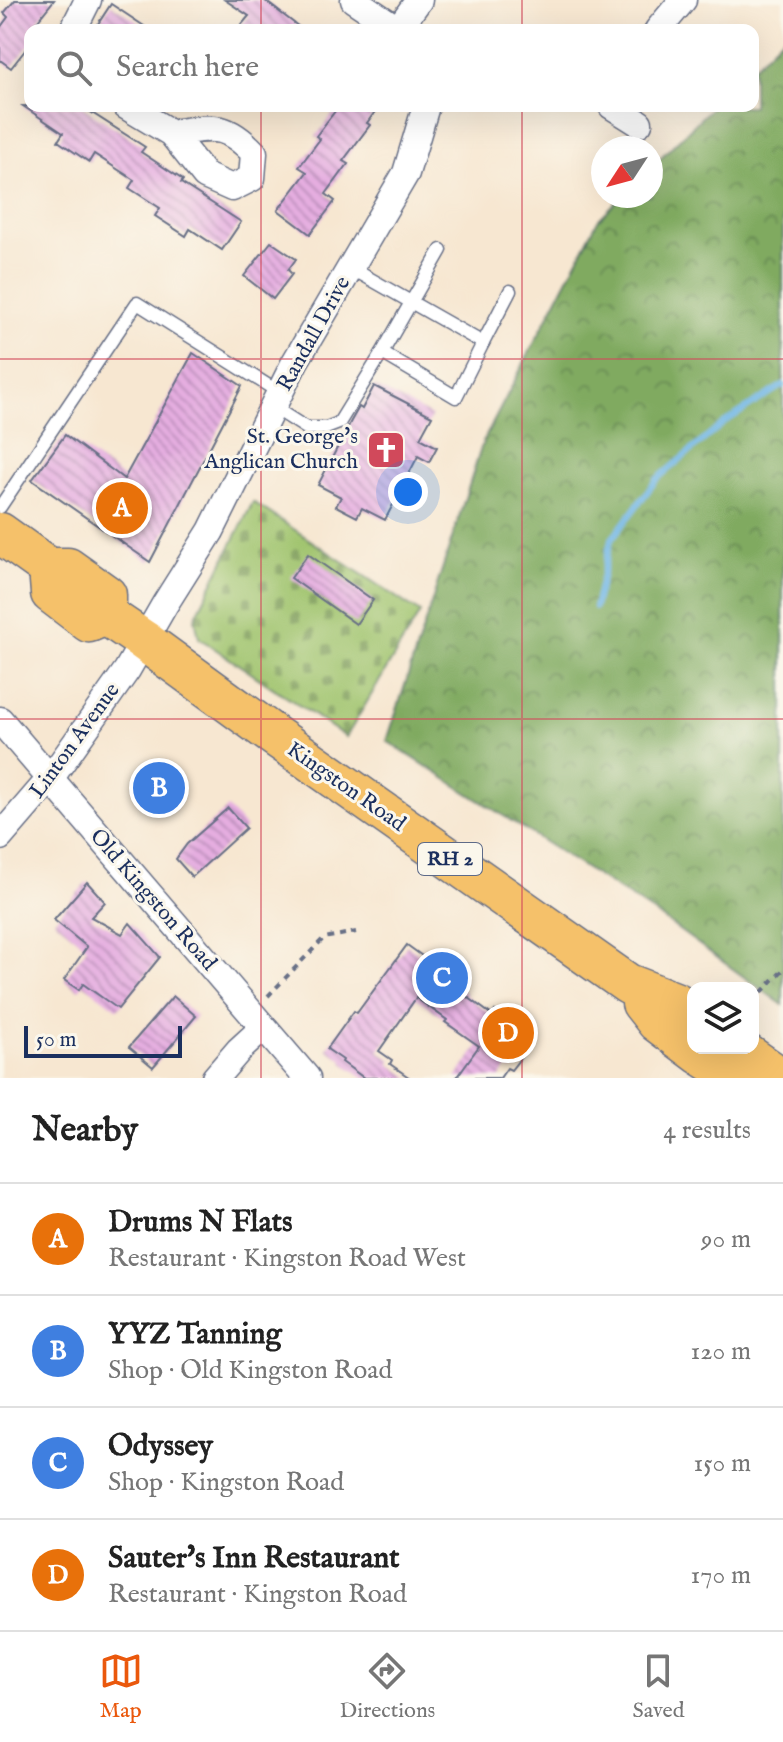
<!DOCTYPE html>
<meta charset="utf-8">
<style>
:root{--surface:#fff;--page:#f2f2f2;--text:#222;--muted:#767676;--line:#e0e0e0;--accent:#ea580c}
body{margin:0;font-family:"IM FELL English",serif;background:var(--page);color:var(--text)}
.controls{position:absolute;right:24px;bottom:24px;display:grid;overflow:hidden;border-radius:16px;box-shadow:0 8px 32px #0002}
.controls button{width:72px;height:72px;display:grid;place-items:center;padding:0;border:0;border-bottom:2px solid var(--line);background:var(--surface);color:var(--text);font:40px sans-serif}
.compass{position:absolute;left:591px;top:136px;width:72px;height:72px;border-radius:50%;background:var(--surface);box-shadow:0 8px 32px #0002;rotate:234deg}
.scale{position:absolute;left:24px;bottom:20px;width:158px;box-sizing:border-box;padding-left:8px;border:4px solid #1b2f5e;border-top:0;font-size:22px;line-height:28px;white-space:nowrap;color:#1b2f5e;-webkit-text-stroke:6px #fbf7ec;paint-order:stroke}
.you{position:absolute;left:408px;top:492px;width:28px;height:28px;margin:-20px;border:6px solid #fff;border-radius:50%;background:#1a73e8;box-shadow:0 0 0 12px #1a73e833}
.badge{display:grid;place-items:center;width:52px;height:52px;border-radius:50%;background:var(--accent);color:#fff;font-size:26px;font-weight:700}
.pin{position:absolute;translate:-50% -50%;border:4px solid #fff;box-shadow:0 2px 8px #0006}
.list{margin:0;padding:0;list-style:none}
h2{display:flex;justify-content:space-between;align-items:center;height:104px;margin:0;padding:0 32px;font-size:34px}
h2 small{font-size:26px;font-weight:400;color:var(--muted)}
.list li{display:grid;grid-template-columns:52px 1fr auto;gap:24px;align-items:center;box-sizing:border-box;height:112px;padding:0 32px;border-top:2px solid var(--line)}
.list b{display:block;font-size:30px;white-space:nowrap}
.list p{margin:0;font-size:26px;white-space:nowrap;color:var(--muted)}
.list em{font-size:26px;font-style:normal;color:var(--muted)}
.icon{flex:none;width:44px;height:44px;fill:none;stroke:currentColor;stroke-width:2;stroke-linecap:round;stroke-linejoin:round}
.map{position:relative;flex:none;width:783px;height:1078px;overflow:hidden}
.search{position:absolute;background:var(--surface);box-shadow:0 8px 32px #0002;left:24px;right:24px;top:24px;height:88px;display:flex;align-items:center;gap:20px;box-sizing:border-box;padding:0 28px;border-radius:16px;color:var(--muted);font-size:30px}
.sheet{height:552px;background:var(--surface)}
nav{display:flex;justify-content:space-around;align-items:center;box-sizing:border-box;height:112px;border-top:2px solid var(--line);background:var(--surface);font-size:22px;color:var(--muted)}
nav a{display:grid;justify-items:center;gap:4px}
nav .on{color:var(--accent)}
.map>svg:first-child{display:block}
.forest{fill:url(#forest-crowns);stroke:#4e6c60;stroke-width:2}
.cemetery{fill:url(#cemetery-stones);stroke:#5e7a66;stroke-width:2}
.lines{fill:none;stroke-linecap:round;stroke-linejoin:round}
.stream{stroke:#6eb5e5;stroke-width:6}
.building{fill:url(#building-back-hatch)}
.service-casing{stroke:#686f86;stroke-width:15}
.minor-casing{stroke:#686f86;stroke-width:29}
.primary-casing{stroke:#686f86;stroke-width:43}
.path{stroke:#686f86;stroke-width:4;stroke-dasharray:6 6;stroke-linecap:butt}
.service{stroke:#fff;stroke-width:12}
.minor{stroke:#fff;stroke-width:26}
.primary{stroke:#f5c16b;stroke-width:40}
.grid{fill:none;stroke:#d1495b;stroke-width:2;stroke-opacity:0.55}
.labels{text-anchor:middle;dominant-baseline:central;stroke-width:6;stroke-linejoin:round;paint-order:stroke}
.shield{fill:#fbf7ec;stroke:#5e6b89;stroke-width:2}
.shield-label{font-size:20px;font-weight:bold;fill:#1b2f5e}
.street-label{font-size:22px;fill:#1b2f5e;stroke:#fbf7ec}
.poi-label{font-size:22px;fill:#1b2f5e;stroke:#fbf7ec;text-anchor:end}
</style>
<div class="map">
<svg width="783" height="1078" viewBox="0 0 783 1078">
<defs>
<pattern id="forest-crowns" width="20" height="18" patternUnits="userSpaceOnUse" patternTransform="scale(2)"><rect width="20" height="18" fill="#80aa61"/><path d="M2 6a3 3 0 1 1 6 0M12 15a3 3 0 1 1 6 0" fill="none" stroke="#688b53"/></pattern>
<pattern id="cemetery-stones" width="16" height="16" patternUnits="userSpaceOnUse" patternTransform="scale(2)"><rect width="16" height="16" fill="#a0c46e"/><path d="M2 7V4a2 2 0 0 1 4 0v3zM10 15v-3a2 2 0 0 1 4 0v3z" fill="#82a05e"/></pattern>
<pattern id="building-back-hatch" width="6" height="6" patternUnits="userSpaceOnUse" patternTransform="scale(2)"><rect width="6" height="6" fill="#e5ade0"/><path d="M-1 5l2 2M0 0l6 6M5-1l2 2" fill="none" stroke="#b98db9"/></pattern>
</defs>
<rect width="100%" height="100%" fill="#fbf7ec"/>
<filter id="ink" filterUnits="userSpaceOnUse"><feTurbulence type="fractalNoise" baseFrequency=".0125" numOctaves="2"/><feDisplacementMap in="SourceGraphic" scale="16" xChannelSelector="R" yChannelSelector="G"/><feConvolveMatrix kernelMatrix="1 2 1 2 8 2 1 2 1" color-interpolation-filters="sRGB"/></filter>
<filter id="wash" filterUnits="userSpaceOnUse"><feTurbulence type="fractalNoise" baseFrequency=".006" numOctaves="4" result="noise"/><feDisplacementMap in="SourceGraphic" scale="32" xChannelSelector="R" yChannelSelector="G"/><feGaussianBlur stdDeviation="1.8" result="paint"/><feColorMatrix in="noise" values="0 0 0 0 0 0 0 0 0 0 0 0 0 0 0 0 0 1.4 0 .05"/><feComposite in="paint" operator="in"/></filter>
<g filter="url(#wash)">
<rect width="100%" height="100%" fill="#f7e7d1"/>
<polygon class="forest" points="783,37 783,1005 658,915 387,741 483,442 598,220 622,196 651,196 651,167 713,106 753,106 753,67"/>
<polygon class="cemetery" points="253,502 420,613 346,737 199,638 195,618"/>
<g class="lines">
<polyline class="stream" points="595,607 611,540 657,479 725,422 783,385"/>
</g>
<g id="blocks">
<g class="building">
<polygon points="15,0 54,0 30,30 30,44 11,68 0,60 0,28 8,17 4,13"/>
<polygon points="225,0 264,0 303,30 237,30 249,16"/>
<polygon points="111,4 150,30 94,30"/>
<polygon points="23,106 81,106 145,147 141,152 183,180 181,183 241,222 222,250 190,229 186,236 155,216 160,208 129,188 134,180 94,154 89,162 58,141 63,133"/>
<polygon points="339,106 379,106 367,123 370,125 343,161 348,164 326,194 335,201 310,234 278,210 307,172 299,167 320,139 316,136"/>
<polygon points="271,242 296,259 288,270 292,274 273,299 244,276"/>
<polygon points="193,353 242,386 150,562 32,480 65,435 124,479"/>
<polygon points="374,386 432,416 420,438 437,447 429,462 418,456 385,520 362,508 357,517 336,506 341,497 318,485 351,421 359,407 362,409"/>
<polygon points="308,554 373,600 356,624 291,578"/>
<polygon points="228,808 246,828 192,877 176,859 187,844"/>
<polygon points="87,882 105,902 91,917 122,934 130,923 160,957 118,1009 83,984 79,990 64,980 87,947 54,920"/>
<polygon points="407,945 436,966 434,968 451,980 450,982 466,993 465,995 492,1015 495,1011 530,1036 532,1043 511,1070 507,1068 500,1078 456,1078 479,1046 445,1022 447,1020 416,998 379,1051 392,1060 390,1064 410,1078 364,1078 342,1062 343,1060 327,1049 354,1011 357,1013"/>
<polygon points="173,996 196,1016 153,1067 129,1047"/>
</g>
</g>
</g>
<g filter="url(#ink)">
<use href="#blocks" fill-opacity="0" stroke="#686f86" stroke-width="2"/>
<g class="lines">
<g class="service-casing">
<g id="service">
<polyline points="483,343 510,291"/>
<polyline points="382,353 441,250"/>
<polyline points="273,407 306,428 326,428 339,423 382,353 456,397 483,343 351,268"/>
<polyline points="0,507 137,303 280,393"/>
</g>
</g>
<g class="minor-casing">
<g id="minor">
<polyline points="354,0 399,30"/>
<polyline points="398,29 419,0"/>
<polyline points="73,30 88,0"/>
<polyline points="658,30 683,0"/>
<path d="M126 106 171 133 205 176 232 188 252 178 254 153C224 121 211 128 171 133"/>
<polyline points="612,106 639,123"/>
<polyline points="0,720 307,1078"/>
<polyline points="0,837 50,779 127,670 165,604 211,531 295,362 406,173 426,106"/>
<polyline points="215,1078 239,1050 263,1028"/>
</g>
</g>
<g class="primary-casing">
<g id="primary">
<polyline points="0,533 49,568"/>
<polyline points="49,568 51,593 89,622 106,615"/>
<polyline points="49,568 68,568 106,595 106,615"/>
<polyline points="106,615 143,640 272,734 628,984 677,1003 693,1015"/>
<polyline points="642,1003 657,1022 700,1054 737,1078"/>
<polyline points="738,1048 781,1078"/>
</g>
</g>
<g class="path">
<polyline points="268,996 324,938 356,932"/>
<polyline points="753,1001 783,970"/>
</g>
<use href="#service" class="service"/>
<use href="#minor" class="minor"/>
<use href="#primary" class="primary"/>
</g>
</g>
<path class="grid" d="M261 0V30M522 0V30M261 106V1078M522 106V1078M0 359H783M0 719H783"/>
<defs>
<g id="church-square" transform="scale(2)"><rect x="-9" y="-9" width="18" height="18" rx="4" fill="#d1495b" stroke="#fbf7ec"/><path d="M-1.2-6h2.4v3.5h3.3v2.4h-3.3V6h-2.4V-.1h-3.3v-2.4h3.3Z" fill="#fff"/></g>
</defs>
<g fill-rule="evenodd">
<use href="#church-square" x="386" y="450"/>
</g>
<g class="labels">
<rect class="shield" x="418" y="843" width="64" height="32" rx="6"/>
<g class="shield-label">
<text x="450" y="859">RH 2</text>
</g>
<g class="street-label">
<text transform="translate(314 334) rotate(-61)">Randall Drive</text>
<text transform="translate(75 741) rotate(-54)">Linton Avenue</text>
<text transform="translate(346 787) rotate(35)">Kingston Road</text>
<text transform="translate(153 900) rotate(49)">Old Kingston Road</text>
</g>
<g class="poi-label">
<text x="358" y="437">St. George's<tspan x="358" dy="25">Anglican Church</tspan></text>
</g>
</g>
</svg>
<div class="controls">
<button><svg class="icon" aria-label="layers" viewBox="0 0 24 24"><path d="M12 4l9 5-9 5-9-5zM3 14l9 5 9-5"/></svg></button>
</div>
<svg class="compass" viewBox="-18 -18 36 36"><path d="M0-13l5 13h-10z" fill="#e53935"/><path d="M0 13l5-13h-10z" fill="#767676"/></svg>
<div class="scale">50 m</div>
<div class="you"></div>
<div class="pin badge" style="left:122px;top:508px;background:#e8710a">A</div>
<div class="pin badge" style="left:159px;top:788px;background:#3f7fe0">B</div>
<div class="pin badge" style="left:442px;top:978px;background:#3f7fe0">C</div>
<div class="pin badge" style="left:508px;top:1033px;background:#e8710a">D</div>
<div class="search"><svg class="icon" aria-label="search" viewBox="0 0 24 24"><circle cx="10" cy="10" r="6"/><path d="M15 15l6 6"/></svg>Search here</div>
</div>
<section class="sheet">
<h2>Nearby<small>4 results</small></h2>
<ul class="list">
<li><span class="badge" style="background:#e8710a">A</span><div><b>Drums N Flats</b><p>Restaurant · Kingston Road West</p></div><em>90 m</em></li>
<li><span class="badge" style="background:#3f7fe0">B</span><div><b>YYZ Tanning</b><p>Shop · Old Kingston Road</p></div><em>120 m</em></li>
<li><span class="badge" style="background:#3f7fe0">C</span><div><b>Odyssey</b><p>Shop · Kingston Road</p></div><em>150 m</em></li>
<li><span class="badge" style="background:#e8710a">D</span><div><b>Sauter's Inn Restaurant</b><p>Restaurant · Kingston Road</p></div><em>170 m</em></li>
</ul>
</section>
<nav>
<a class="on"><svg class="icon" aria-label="map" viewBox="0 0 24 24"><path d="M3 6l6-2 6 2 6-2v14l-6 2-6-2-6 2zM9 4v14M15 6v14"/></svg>Map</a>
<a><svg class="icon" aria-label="directions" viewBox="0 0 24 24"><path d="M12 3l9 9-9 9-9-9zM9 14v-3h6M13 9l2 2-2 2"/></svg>Directions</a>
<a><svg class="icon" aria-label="saved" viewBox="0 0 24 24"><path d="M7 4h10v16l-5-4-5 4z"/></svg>Saved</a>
</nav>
